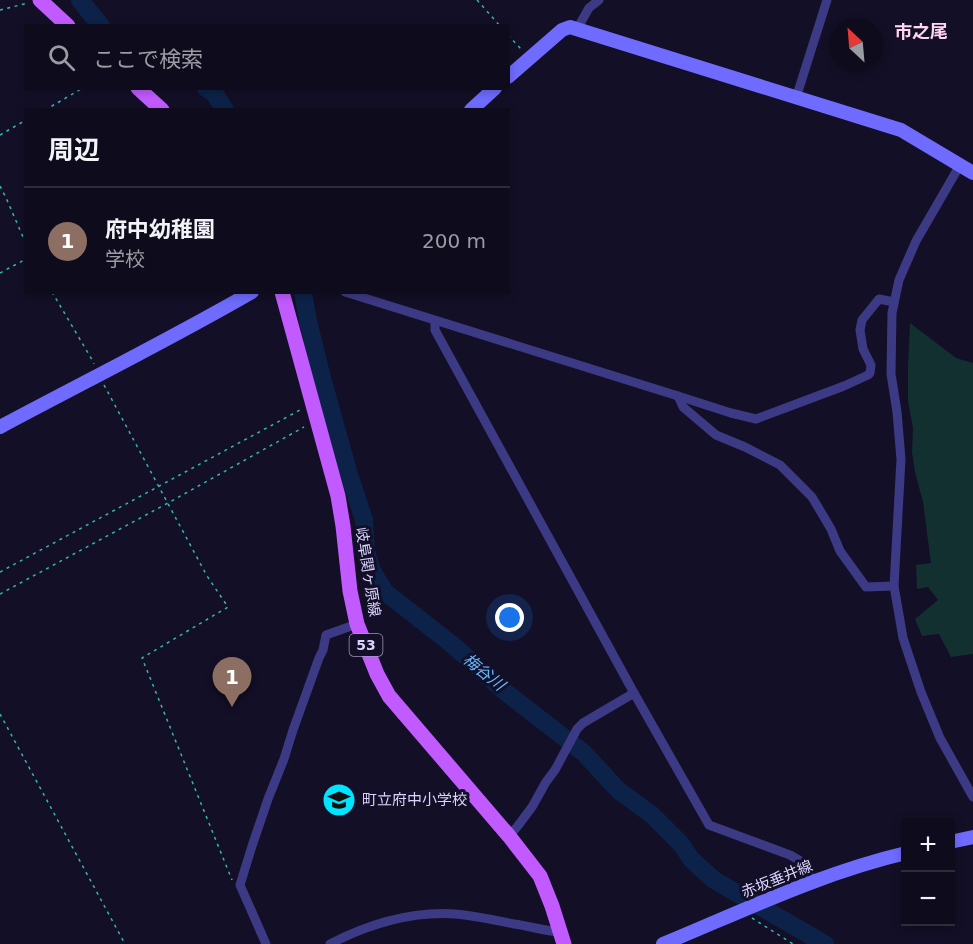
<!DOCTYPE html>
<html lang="ja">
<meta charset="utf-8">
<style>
:root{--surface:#0e0b1c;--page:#1c1929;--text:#f1f3f6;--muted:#9b9ba3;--line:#2e2b3b;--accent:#b45309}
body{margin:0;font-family:"DejaVu Sans","Noto Sans JP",sans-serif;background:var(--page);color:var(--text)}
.controls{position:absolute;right:18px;bottom:18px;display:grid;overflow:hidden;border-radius:0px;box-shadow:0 3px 9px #0003}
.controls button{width:54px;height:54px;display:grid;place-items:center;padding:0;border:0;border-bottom:2px solid var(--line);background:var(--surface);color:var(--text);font:30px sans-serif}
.compass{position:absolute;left:829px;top:18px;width:54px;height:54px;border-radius:50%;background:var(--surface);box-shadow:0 3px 9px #0003;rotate:334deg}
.you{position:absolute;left:510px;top:618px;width:21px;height:21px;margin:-15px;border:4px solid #fff;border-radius:50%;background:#1a73e8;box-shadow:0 0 0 9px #1a73e833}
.badge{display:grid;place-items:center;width:39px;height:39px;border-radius:50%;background:var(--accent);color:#fff;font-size:20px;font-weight:700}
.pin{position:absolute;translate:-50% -50px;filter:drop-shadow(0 2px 3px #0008)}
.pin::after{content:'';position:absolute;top:32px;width:21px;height:18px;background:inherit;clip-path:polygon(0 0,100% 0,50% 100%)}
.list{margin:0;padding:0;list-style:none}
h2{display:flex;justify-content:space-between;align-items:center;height:78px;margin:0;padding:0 24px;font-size:26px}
h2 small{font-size:20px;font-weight:400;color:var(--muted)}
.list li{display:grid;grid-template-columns:39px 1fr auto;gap:18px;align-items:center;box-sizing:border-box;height:108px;padding:0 24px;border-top:2px solid var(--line)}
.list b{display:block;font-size:22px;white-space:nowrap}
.list p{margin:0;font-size:20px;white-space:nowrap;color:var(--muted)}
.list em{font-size:20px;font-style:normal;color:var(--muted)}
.icon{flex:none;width:33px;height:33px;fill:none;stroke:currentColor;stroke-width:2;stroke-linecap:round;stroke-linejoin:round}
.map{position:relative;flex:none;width:973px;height:944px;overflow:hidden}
.search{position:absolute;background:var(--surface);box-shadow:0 3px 9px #0003;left:24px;top:24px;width:486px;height:66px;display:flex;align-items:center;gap:15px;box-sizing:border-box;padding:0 21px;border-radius:0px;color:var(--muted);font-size:22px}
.panel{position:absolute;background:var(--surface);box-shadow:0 3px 9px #0003;left:24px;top:108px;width:486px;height:186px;border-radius:0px}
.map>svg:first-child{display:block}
.green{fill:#12302f}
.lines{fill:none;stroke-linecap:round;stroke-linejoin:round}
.river{stroke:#0c2248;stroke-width:18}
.path{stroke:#2fb8b0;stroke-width:1.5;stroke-dasharray:3 4.5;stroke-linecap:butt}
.street{stroke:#3d3a85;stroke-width:9}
.secondary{stroke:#6f6bff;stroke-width:14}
.primary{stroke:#c25bff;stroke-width:15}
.labels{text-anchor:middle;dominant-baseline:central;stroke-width:6;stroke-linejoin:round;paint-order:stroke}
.shield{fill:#130f26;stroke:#9e99be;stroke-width:1.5}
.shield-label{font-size:14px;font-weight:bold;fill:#d9d4ff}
.street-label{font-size:15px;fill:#d9d4ff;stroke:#130f26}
.poi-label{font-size:15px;fill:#d9d4ff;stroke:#130f26;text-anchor:start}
.water-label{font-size:16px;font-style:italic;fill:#62b6ff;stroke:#130f26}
.quarter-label{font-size:18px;font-weight:bold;fill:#ffd6f0;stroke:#130f26}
</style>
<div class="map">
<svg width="973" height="944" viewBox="0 0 973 944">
<rect width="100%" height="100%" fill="#130f26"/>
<polygon class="green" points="910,323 956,358 973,363 973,654 951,657 939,634 922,636 915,619 938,600 928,587 917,589 916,565 931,563 923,502 915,472 912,452 913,428 908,401 908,366"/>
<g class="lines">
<g class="river">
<polyline points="80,0 101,26"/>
<polyline points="206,88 214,93 225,110"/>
<polyline points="303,292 308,321 322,378 348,471 364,520 366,551 372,571 385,592 454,646 503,690 584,753 618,790 652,815 681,844 691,859 714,880 825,944"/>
</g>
<g class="path">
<polyline points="477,0 500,26"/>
<polyline points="0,10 28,3"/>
<polyline points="508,35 521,49"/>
<polyline points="45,110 83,88"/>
<polyline points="0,135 26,120"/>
<polyline points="0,186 7,200 26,244"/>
<polyline points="0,273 26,259"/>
<polyline points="52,292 91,358 94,364"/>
<polyline points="104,385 207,576 228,607 142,658 232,880"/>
<polyline points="0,572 300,410"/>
<polyline points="0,594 168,503 304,427"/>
<polyline points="0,714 125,944"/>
<polyline points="752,918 793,944"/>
</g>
<g class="street">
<polyline points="577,29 589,8 599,0"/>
<polyline points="796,98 827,0"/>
<polyline points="960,165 916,241 899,280 892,313 891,374 897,412 901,459 894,586 903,638 921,692 940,738 973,797"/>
<polyline points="345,292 678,396 731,413 756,419 844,386 868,375 870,373 871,365 863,349 860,330 862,320 879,299 894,302"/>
<polyline points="435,321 435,330 634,693 709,825 790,855 804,863 813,881"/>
<polyline points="678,396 683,407 716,435 745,447 780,465 812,497 831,529 840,551 866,587 894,586"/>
<polyline points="509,836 517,827 532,807 546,782 555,770 577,729 583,723 634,693"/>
<polyline points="266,944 240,885 252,846 268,799 284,759 293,730 319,658 323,650 326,635 357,624"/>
<path d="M330 944C369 924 410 911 455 914 475 916 495 920 514 924 530 926 544 931 560 932"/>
</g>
<g class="secondary">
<polyline points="508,77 562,30 570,27 901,130 973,173"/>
<polyline points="471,110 495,88"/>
<path d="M0 427C84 382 169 340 252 292"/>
<polyline points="950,842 973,837"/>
<path d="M663 944C743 911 821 873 906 853"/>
</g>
<g class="primary">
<polyline points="40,0 68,26"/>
<polyline points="138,88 162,110"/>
<polyline points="282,292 338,496 343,526 350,591 357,624 377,674 389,696 509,836 540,876 552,906 564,944"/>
</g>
</g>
<defs>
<g id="school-disc" transform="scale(1.725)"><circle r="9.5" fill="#00e5ff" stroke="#130f26"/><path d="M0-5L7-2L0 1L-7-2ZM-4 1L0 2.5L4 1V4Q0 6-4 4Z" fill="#111"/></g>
</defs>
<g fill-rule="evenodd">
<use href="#school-disc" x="339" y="800"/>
</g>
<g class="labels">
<rect class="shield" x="349.5" y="634" width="33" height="22" rx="4.5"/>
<g class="shield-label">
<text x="366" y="645">53</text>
</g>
<g class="street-label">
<text transform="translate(368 572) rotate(81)">岐阜関ヶ原線</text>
<text transform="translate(777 879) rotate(-22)">赤坂垂井線</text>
</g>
<g class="poi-label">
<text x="362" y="800">町立府中小学校</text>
</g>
<g class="water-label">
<text transform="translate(484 672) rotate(39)">梅谷川</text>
</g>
<g class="quarter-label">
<text x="921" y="31">市之尾</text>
</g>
</g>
</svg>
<div class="controls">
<button>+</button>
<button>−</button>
</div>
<svg class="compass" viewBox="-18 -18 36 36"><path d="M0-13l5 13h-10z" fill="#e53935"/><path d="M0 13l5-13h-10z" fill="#9b9ba3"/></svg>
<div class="you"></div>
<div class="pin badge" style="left:232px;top:707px;background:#8d6e63">1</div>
<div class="search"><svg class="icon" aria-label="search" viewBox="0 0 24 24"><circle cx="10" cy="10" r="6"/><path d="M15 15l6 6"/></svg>ここで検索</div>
<section class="panel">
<h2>周辺<small></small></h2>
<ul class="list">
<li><span class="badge" style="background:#8d6e63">1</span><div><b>府中幼稚園</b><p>学校</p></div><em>200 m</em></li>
</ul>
</section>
</div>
